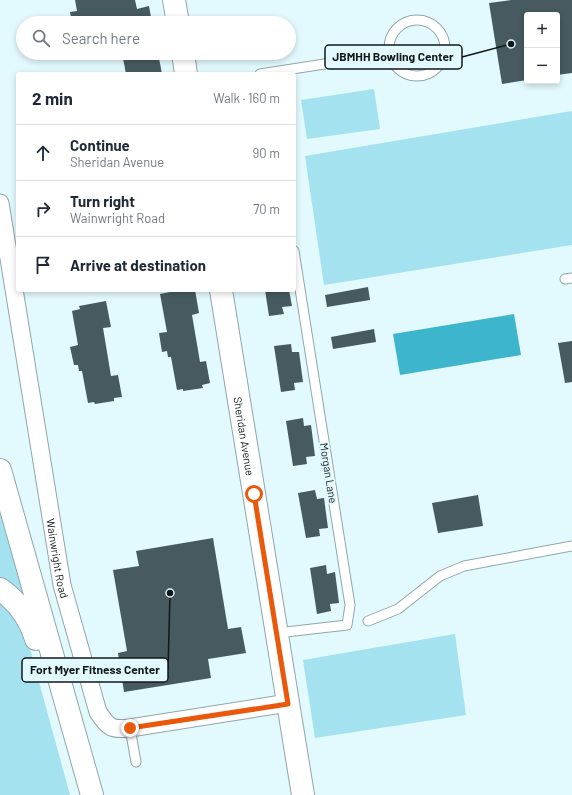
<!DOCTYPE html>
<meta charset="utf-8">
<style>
:root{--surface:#fff;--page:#f2f2f3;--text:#1f2937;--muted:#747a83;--line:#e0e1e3}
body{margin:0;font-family:Barlow,sans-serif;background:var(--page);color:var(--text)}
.controls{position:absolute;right:12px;top:12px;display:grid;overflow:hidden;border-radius:4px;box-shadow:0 2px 6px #0003}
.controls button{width:36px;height:36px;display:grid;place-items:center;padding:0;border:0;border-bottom:1px solid var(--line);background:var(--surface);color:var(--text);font:20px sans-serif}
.stop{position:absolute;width:12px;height:12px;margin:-9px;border:3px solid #ea580c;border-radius:50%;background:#fff}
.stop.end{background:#ea580c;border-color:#fff;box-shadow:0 1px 4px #0008}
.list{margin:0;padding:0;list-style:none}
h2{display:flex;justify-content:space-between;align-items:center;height:52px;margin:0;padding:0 16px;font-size:17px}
h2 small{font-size:13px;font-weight:400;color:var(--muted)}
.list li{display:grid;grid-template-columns:26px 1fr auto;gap:12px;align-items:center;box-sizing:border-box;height:56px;padding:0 16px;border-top:1px solid var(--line)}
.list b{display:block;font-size:15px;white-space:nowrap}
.list p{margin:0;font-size:13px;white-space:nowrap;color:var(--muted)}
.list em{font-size:13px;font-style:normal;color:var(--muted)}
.icon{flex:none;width:22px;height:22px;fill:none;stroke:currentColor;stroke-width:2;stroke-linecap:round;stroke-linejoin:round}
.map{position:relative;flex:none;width:572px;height:795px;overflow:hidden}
.search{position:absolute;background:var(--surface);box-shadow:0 2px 6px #0003;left:16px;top:16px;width:280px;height:44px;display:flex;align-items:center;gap:10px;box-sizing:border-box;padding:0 14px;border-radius:22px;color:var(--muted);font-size:15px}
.panel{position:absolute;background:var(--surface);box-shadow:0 2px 6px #0003;left:16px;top:72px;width:280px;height:220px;border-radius:4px}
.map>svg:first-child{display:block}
.green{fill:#a4e2f0}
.water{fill:#3cb5cd}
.building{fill:#465a5f}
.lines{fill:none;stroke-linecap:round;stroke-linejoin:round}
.lane-casing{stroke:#91a6ab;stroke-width:11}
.street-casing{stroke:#91a6ab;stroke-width:19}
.secondary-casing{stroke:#91a6ab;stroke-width:24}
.highway-casing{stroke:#91a6ab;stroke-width:24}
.lane{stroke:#fff;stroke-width:9}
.street{stroke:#fff;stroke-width:17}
.secondary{stroke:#fff;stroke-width:22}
.highway{stroke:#fff;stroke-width:22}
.route{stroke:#ea580c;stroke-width:5}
.labels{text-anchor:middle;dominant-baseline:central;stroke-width:4;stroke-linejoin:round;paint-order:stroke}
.street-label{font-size:11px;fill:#10181a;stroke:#e2f9fe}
.leader{fill:none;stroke:#10181a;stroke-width:1.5}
.callout-dot{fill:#10181a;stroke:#e2f9fe;stroke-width:1.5}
.callout{fill:#e2f9fe;stroke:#10181a;stroke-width:1.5}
.callout-label{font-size:12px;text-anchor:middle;font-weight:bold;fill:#10181a}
</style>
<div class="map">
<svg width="572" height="795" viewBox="0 0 572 795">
<rect width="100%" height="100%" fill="#e2f9fe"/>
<g class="green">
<polygon points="374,89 380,129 307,139 301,100"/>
<polygon points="572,111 572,245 324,285 305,156"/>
<polygon points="0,495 35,620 0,581"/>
<polygon points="0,599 2,599 27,638 70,795 0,795"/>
<polygon points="455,634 466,715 315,738 303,660"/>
</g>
<polygon class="water" points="514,314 521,355 400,375 393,334"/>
<g class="building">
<polygon points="75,0 135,0 137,9 149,6 152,23 72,23 70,12 77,11"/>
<polygon points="511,0 572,0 572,73 557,75 557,15 527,15 527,80 502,84 489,3"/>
<polygon points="122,53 158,53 162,74 126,74"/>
<polygon points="368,287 370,300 327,307 325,295"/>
<polygon points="180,290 195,290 199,313 192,315 200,362 206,361 210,383 202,385 203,388 183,391 183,389 177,390 171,357 168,357 167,351 162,352 159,333 167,332 160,294"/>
<polygon points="265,290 289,290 292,306 282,307 284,314 269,316"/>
<polygon points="106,301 111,327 103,328 111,376 118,375 122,397 114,398 114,401 95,404 94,402 88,403 82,371 79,371 78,365 74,365 70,347 78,345 72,311 80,309 79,306"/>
<polygon points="374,329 376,342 333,349 331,337"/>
<polygon points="572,341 572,382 565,383 558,343"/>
<polygon points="291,344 292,352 299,352 303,382 294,383 295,390 281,392 274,346"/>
<polygon points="303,418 304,426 311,425 315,456 306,457 307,464 293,466 286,421"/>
<polygon points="315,490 317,499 324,498 328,528 319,529 320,536 306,538 298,493"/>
<polygon points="478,495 483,526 438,533 432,503"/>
<polygon points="213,538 228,629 241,627 246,653 208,659 211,678 124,692 118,653 127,651 113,570 139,566 136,551"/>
<polygon points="326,565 327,574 335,572 339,603 330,604 331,611 317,614 310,568"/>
</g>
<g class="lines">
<g class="lane-casing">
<g id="lane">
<circle cx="417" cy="48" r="28"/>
<polyline points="260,74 389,54"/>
<polyline points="565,279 572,278"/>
<polyline points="368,621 398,609 440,576 464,566 572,546"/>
<polyline points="277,633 347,625 350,605 294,251"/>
<polyline points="130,728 136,762"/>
</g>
</g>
<g class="street-casing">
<g id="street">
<path id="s1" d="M0 203 62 585 98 712C109 728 111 730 130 728L288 703"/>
</g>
</g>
<g class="secondary-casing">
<g id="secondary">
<polyline points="174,0 178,23"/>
<polyline points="183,53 186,74"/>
<path id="s2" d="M221 290 303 795"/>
</g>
</g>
<g class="highway-casing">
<g id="highway">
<polyline points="0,470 92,795"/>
<path d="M0 589C18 602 30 618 36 639"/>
</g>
</g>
<use href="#lane" class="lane"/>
<use href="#street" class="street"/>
<use href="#secondary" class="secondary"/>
<use href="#highway" class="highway"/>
</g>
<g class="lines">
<polyline class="route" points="130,728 288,704 254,494"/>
</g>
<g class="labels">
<g class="street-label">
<text stroke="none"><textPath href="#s2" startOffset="148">Sheridan Avenue</textPath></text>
<text transform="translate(329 473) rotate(81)">Morgan Lane</text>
<text stroke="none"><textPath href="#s1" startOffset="360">Wainwright Road</textPath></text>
</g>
</g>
<path class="leader" d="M511 44L462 57M170 593L168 670"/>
<g class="callout-dot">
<circle cx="511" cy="44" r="4"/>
<circle cx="170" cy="593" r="4"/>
</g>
<g class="callout">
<rect x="325" y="45" width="137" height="24" rx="4"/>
<rect x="22" y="658" width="146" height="24" rx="4"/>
</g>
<g class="callout-label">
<text x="393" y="61">JBMHH Bowling Center</text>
<text x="95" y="674">Fort Myer Fitness Center</text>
</g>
</svg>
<div class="controls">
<button>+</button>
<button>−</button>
</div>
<div class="stop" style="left:254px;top:494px"></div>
<div class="stop end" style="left:130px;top:728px"></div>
<div class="search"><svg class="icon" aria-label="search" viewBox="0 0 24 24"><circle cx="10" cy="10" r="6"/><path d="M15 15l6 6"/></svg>Search here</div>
<section class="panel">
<h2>2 min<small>Walk · 160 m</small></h2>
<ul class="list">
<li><svg class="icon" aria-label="ahead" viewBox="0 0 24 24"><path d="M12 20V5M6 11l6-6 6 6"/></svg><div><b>Continue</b><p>Sheridan Avenue</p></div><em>90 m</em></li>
<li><svg class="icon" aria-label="right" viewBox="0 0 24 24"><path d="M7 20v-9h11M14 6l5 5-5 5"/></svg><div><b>Turn right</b><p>Wainwright Road</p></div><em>70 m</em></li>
<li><svg class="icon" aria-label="arrive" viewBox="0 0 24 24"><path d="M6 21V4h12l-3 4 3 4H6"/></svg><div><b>Arrive at destination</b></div></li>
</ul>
</section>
</div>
